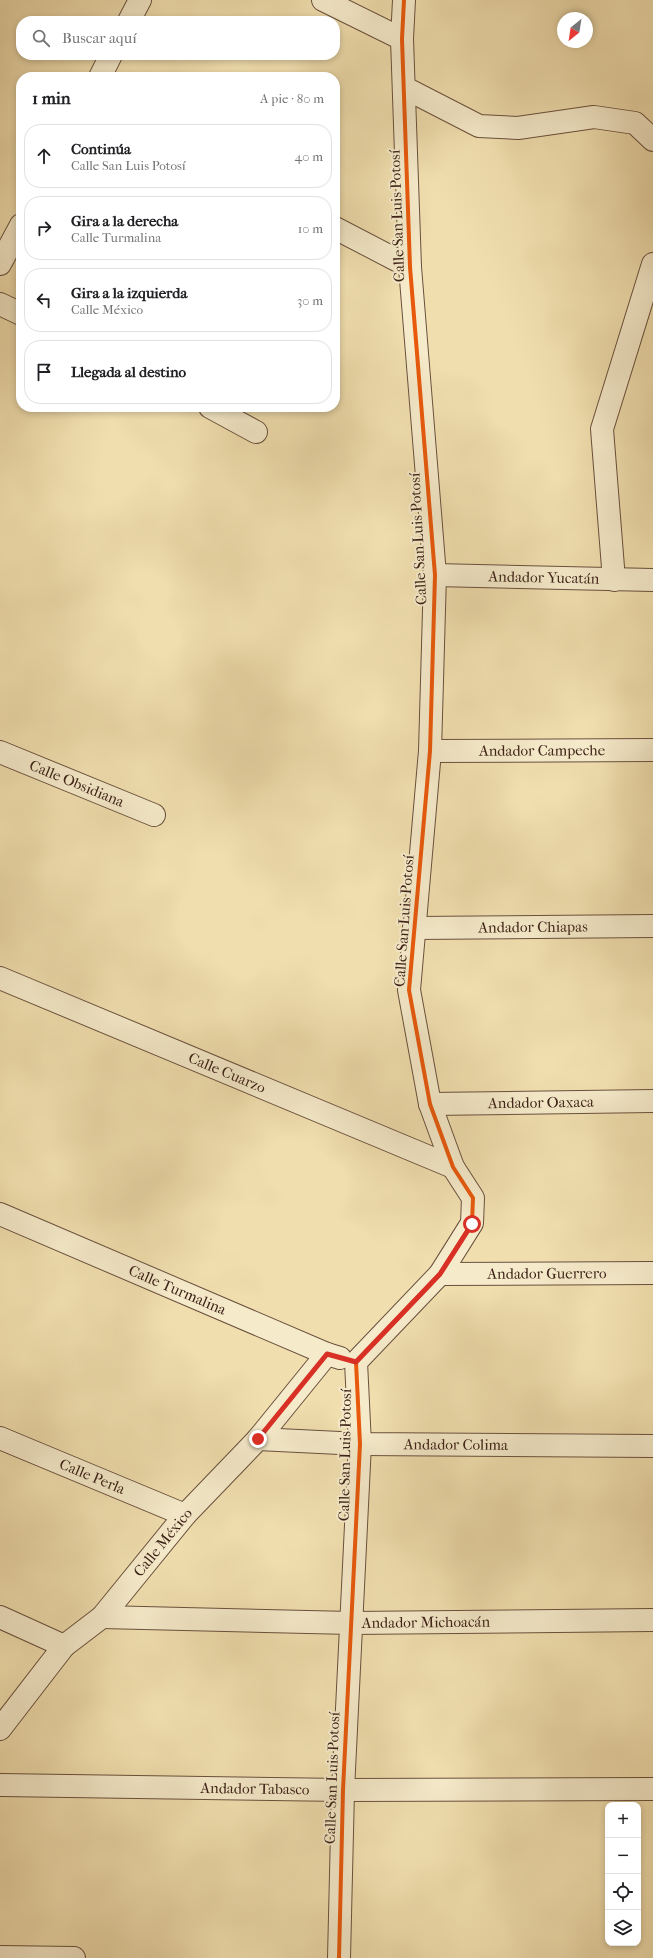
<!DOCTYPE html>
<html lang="es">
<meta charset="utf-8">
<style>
:root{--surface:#fff;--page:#f6f6f6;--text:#202124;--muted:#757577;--line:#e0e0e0}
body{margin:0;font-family:"IM FELL French Canon",serif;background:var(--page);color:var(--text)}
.controls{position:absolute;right:12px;bottom:12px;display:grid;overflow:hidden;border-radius:8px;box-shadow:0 2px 6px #0003}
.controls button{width:36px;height:36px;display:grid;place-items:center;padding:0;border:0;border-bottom:1px solid var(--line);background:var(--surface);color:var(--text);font:20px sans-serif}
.compass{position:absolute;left:557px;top:12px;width:36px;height:36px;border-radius:50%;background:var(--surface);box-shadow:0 2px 6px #0003;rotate:210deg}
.stop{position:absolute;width:12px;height:12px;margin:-9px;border:3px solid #d93025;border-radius:50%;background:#fff}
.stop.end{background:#d93025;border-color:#fff;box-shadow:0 1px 4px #0008}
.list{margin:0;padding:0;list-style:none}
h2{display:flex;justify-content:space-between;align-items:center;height:52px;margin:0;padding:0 16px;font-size:17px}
h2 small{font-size:13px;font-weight:400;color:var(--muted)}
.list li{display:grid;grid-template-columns:26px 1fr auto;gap:12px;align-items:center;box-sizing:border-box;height:64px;margin:0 8px 8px;padding:0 8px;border:1px solid var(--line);border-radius:16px}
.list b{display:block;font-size:15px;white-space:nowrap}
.list p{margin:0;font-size:13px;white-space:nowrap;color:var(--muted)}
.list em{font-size:13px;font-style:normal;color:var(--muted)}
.icon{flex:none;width:22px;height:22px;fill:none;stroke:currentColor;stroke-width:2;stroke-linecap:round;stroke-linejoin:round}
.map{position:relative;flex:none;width:653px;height:1958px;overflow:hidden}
.search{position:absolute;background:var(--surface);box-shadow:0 2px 6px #0003;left:16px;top:16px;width:324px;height:44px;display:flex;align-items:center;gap:10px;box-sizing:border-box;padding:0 14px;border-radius:16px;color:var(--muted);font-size:15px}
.panel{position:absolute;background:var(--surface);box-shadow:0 2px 6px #0003;left:16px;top:72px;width:324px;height:340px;border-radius:16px}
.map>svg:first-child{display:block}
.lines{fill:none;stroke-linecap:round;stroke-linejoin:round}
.minor-casing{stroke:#69503d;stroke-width:24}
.minor{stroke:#f5eaca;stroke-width:22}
.cycleway-casing{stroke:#f5eaca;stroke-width:6}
.cycleway{stroke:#e8590c;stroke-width:4}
.route{stroke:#d93025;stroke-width:5}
.labels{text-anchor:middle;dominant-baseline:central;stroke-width:4;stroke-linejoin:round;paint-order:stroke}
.street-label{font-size:15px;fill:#3c2117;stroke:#f5eaca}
</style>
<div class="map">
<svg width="653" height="1958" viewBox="0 0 653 1958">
<rect width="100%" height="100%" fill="#f0deae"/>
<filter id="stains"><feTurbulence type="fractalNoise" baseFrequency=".005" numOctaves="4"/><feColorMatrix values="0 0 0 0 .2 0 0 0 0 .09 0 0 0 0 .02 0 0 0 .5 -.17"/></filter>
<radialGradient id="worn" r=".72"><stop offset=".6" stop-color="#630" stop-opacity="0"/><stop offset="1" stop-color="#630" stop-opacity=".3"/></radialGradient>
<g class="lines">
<g class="minor-casing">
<g id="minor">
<polyline points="323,0 402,39"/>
<polyline points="129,21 140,0"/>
<polyline points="100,77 111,55"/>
<polyline points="405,88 479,126 518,128 594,117 635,123 653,140"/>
<polyline points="335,228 410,267"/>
<polyline points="0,264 21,225"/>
<polyline points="0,304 21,314"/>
<polyline points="210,407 256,432"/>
<path id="s1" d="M435 575 653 580"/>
<polyline points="614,580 602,429 653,264"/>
<path id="s2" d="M430 751 653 750"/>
<path id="s3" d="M0 752 154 815"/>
<path id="s4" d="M414 928 653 926"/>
<path id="s5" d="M0 978 453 1167"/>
<path id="s6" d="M430 1104 653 1101"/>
<path id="s7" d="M0 1214 327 1354 340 1358"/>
<path id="s8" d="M440 1274 653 1273"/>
<path id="s9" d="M0 1438 185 1515"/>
<path id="s10" d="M258 1439 360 1444 653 1446"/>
<polyline points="0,1617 64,1646"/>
<path id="s11" d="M102 1617 351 1623 653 1620"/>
<path id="s12" d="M0 1729 64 1646 102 1617 185 1515 258 1439 327 1354"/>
<path id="s13" d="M0 1785 343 1790 653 1789"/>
<polyline points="0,1957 74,1958"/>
<polyline points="339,1958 343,1790 360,1444 356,1362 440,1274 472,1223 473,1198 453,1167 430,1104 409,990 430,751 435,575 410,267 402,39 404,0"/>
</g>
</g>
<use href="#minor" class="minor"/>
<g class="cycleway-casing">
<polyline id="cycleway" points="339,1958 343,1790 360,1444 356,1362 440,1274 472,1223 473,1198 453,1167 430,1104 409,990 430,751 435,575 410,267 402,39 404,0"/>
</g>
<use href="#cycleway" class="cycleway"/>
</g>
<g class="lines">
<polyline class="route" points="258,1439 327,1354 356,1362 440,1274 472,1224"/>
</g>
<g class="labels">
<g class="street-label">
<text transform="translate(397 216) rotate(-92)">Calle San Luis Potosí</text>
<text transform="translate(418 539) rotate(-93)">Calle San Luis Potosí</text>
<text stroke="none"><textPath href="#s1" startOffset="109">Andador Yucatán</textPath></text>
<text stroke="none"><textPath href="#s2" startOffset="112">Andador Campeche</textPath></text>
<text stroke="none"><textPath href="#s3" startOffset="83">Calle Obsidiana</textPath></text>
<text transform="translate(404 921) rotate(-86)">Calle San Luis Potosí</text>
<text stroke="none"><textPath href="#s4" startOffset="119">Andador Chiapas</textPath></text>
<text stroke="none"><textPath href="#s5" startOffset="246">Calle Cuarzo</textPath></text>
<text stroke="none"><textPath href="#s6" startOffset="111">Andador Oaxaca</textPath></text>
<text stroke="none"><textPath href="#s8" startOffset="107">Andador Guerrero</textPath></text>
<text stroke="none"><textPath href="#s7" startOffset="193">Calle Turmalina</textPath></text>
<text stroke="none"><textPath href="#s10" startOffset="198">Andador Colima</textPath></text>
<text transform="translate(345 1455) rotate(-89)">Calle San Luis Potosí</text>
<text stroke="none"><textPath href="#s9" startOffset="100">Calle Perla</textPath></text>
<text stroke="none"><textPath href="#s12" startOffset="249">Calle México</textPath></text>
<text stroke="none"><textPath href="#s11" startOffset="324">Andador Michoacán</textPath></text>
<text transform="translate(332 1778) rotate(-88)">Calle San Luis Potosí</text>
<text stroke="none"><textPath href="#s13" startOffset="255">Andador Tabasco</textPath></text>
</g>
</g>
<rect width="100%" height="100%" filter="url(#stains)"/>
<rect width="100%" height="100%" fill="url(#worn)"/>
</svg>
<div class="controls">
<button>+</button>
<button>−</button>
<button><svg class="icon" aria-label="locate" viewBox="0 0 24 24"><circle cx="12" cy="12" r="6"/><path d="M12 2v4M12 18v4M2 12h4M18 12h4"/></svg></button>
<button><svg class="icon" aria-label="layers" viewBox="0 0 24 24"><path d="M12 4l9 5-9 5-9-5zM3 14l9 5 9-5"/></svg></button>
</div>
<svg class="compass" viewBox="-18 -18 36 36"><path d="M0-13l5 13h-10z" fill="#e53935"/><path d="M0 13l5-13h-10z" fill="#757577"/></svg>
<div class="stop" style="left:472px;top:1224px"></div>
<div class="stop end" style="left:258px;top:1439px"></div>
<div class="search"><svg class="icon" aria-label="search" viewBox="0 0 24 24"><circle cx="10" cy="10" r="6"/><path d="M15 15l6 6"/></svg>Buscar aquí</div>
<section class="panel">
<h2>1 min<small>A pie · 80 m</small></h2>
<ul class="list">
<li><svg class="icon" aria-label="ahead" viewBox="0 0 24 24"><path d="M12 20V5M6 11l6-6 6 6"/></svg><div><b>Continúa</b><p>Calle San Luis Potosí</p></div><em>40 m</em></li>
<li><svg class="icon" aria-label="right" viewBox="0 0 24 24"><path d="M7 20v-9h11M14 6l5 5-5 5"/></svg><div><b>Gira a la derecha</b><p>Calle Turmalina</p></div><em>10 m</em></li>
<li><svg class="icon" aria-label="left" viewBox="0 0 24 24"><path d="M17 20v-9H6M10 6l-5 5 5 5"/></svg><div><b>Gira a la izquierda</b><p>Calle México</p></div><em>30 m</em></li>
<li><svg class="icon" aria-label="arrive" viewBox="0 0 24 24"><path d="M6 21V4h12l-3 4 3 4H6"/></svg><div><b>Llegada al destino</b></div></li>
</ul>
</section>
</div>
